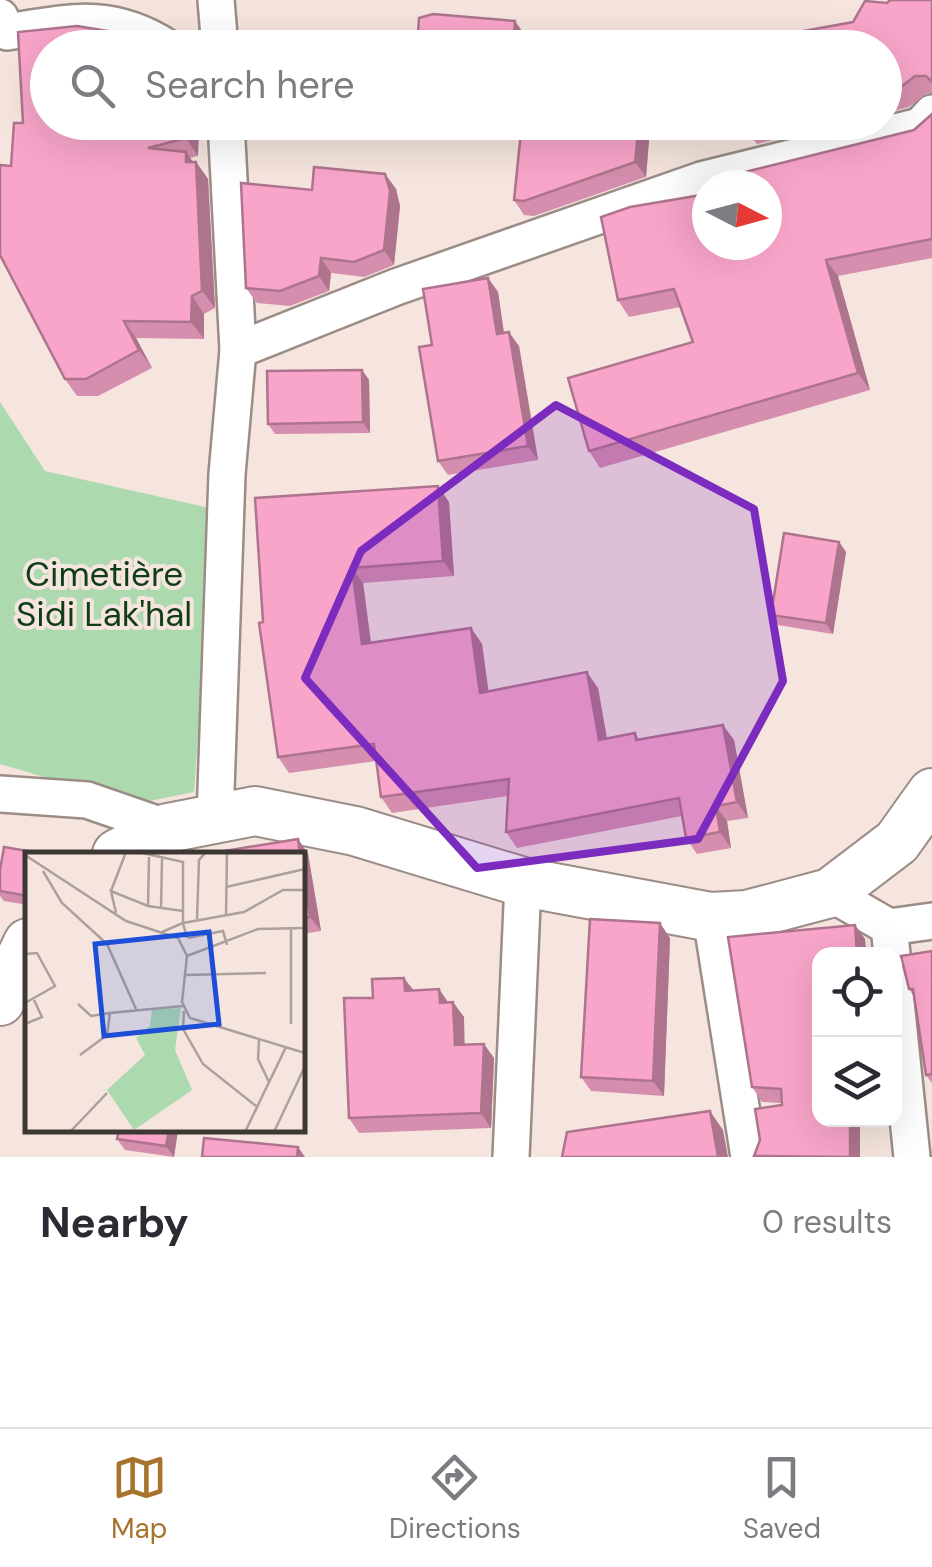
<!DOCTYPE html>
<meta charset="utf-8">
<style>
:root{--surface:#fff;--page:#f7f7f7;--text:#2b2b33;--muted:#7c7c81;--line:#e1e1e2;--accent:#a8732d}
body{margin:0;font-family:"DM Sans",sans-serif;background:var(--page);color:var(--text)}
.controls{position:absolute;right:30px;bottom:30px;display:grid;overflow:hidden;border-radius:20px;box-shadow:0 10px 40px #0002}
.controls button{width:90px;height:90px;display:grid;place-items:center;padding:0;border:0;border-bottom:2px solid var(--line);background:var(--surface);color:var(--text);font:50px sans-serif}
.compass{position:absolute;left:692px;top:170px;width:90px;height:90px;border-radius:50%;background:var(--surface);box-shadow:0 10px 40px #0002;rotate:96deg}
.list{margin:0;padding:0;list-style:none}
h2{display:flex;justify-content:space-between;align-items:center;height:130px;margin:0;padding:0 40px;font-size:42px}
h2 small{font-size:32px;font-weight:400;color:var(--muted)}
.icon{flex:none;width:55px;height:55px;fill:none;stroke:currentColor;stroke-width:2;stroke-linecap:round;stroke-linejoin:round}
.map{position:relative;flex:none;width:932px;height:1157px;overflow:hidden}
.search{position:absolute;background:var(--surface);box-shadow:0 10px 40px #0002;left:30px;right:30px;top:30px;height:110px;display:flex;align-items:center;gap:25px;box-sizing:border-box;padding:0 35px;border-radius:55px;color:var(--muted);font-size:38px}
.sheet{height:270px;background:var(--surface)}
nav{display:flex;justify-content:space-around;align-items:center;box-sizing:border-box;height:140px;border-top:2px solid var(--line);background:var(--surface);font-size:28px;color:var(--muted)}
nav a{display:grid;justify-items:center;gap:5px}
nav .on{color:var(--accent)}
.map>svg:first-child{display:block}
.green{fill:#add9af}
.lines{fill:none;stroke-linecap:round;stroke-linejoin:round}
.street-casing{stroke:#9b8d86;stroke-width:40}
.secondary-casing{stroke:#9b8d86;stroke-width:52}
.street{stroke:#fff;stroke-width:35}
.secondary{stroke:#fff;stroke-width:48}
.wall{fill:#d58ead}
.shaded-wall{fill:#ae748d}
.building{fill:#f8a5c9;stroke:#ae748d;stroke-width:2.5}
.marked{fill:#7b2cbf;fill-opacity:0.2;stroke:#7b2cbf;stroke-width:8;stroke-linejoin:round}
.labels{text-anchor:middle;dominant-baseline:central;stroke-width:8;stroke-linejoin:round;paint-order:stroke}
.park-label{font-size:35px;fill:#0e3d16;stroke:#f5e5de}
.inset-road{fill:none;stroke:#aca09a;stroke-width:2.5}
.view{fill:#1d4ed8;fill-opacity:0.15;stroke:#1d4ed8;stroke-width:5}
.inset-edge{fill:none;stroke:#3e3835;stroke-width:5}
</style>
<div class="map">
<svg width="932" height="1157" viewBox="0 0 932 1157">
<rect width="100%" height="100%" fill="#f5e5de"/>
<polygon class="green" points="0,402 45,471 214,509 194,792 135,804 0,764"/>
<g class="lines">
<g class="street-casing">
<g id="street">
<polyline points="216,0 220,48"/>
<path d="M0 17 7 32C70 22 111 11 168 48"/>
<polyline points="238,350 396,287 701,180 920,126 932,113"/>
<polyline points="0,794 87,800 168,828"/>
<polyline points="215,819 227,474 238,350 226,122"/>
<polyline points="830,893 889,927 892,954"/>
<polyline points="711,917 749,1157"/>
<polyline points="889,927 932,921"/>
<polyline points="894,982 912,1157"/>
<polyline points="511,1157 523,882"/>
</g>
</g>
<g class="secondary-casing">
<g id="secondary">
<polyline points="117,854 168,828 255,811 355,831 523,882 711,917 747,915 830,893 897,842 932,793"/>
<polyline points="0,1001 28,943"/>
</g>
</g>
<use href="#street" class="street"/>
<use href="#secondary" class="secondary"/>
</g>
<g class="wall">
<polygon points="932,0 932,93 927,93 909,107 884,113 884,48 853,22 887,3"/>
<polygon points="932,114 932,258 838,276 870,390 600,468 589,451 693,342 680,307 629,317 618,300 707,245 914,130"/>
<polygon points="48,122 199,122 198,156 190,158 193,162 196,162 208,179 215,308 204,314 204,339 136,338 152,368 98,396 77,396 65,379 11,166"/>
<polygon points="298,122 325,122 302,128"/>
<polygon points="522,122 646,122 650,128 646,177 534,216 524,215 514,200"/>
<polygon points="744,122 845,122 757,144 745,128"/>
<polygon points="385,174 396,189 400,206 394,265 364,277 331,273 329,291 290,306 257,303 246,288 312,190"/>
<polygon points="488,278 498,292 504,333 519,346 538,460 448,475 438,461 432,345"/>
<polygon points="362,370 369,380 370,433 275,434 268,424"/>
<polygon points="449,502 454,576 363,583 371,642 471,628 482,644 488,691 598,688 607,739 635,733 639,739 734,740 748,818 727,821 731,848 697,854 686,838 682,816 517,848 506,832 508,796 392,813 381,797 376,761 289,773 278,757 263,622"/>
<polygon points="839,542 846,552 833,634 778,625 771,615"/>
<polygon points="298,839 308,854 321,931 302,934 302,854"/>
<polygon points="28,854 28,905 4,901 0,896 0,891"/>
<polygon points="855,925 865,939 866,954 820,954 820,1120 860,1120 860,1157 755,1157 760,1140 755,1109 782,1105 782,1103 762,1102 752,1087 728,937"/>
<polygon points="670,938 664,1096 591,1091 581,1077"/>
<polygon points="932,951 932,1083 926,1075 915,998 909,989"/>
<polygon points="439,989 448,1002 464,1017 464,1045 494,1058 491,1128 359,1133 349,1118 373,998 413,990"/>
<polygon points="178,1130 174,1157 125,1150 117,1139"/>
</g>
<g class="shaded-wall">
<polygon points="515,21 525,35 524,48 513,48"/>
<polygon points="108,31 119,48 109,48"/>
<polygon points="186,122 199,122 198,156 186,138"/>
<polygon points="639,122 646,122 650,128 646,177 635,162"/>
<polygon points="186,152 196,166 196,162 208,179 215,308 202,291 186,162"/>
<polygon points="385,174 396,189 400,206 394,265 384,250"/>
<polygon points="321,258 331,273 329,291 319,276"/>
<polygon points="826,260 838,276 870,390 858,373"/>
<polygon points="488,278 498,292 506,348 497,334"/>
<polygon points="192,296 204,314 204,339 191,322"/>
<polygon points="124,321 136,338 152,368 139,350"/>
<polygon points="509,332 519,346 538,460 528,446"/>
<polygon points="362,370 369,380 370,433 363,422"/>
<polygon points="438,486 449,502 454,576 443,561"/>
<polygon points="839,542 846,552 833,634 826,623"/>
<polygon points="352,568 363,583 373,659 362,644"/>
<polygon points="471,628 482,644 491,709 480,693"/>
<polygon points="587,672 598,688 610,756 599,740"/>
<polygon points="723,725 734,740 748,818 737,802"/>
<polygon points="716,806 727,821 731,848 720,832"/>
<polygon points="298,839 308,854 321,931 310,917 302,869 302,854 300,854"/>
<polygon points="660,923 670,938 664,1096 653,1081"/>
<polygon points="855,925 865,939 866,954 857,954"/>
<polygon points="404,978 415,992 405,991"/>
<polygon points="439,989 449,1004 440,1003"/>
<polygon points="453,1002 464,1017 465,1060 455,1045"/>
<polygon points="484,1044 494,1058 491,1128 481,1113"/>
<polygon points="710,1111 723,1130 728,1157 718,1157"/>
<rect x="850" y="1120" width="10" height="37"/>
<polygon points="169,1130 178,1130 174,1157 166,1146"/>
<polygon points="298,1147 305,1157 297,1157"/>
</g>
<g class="building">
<polygon points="890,0 932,0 932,82 926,76 915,76 897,90 884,94 884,48 731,48 731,44 853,22 865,1 887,3"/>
<polygon points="433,14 515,21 513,48 417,48 419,18"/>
<polygon points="77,26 108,31 109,48 48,48 48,122 186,122 186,138 148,148 186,152 186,162 196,162 202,291 192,296 191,322 124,321 139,350 86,379 65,379 0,255 0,165 11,166 14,123 23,123 18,32"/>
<polygon points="352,42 353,48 332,48"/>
<polygon points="932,114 932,239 826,260 858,373 589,451 568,378 693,342 674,289 618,300 601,217 630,207 707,194 707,245 767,245 767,185 739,185 737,174 914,130"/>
<polygon points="522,122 639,122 635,162 524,201 514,200"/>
<polygon points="744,122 767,122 745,128"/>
<polygon points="314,167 385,174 390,191 384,250 354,262 321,258 319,276 280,291 246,288 241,183 312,190"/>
<polygon points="488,278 497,334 509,332 528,446 438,461 419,347 432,345 423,289"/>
<polygon points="362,370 363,422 268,424 267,371"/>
<polygon points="438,486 443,561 352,568 362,644 471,628 480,693 587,672 599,740 635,733 636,740 723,725 737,802 716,806 720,832 686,838 679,798 506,832 509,779 381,797 374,744 278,757 259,623 263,622 255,498"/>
<polygon points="784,533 839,542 826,623 771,615"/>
<polygon points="298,839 300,854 212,854 212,853"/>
<polygon points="4,847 45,854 28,854 28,896 0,891 0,870"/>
<polygon points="302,869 310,917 302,918"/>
<polygon points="590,919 660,923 653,1081 581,1077"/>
<polygon points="855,925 857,954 820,954 820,1120 850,1120 850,1157 754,1156 760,1140 755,1109 782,1105 781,1089 752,1087 728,937"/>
<polygon points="932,951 932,1074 926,1075 913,989 909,989 901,956"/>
<polygon points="404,978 405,991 439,989 440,1003 453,1002 455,1045 484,1044 481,1113 349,1118 344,998 373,998 372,979"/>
<polygon points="28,1074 28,1102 25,1102"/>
<polygon points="710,1111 718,1157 562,1157 567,1132"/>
<polygon points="119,1130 169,1130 166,1146 117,1139"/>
<polygon points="204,1138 298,1147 297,1157 202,1157"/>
</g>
<path class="marked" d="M556 405 754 509 783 681 698 839 477 868 305 678 361 551Z"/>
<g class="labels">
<g class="park-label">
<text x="104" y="574">Cimetière<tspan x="104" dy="40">Sidi Lak'hal</tspan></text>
</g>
</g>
<g transform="translate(25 852)">
<rect width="280" height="280" fill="#f5e5de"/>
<path d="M156 156 150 198 167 238 109 278 82 238 120 203 111 186 125 174 127 157Z" fill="#add9af"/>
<path class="inset-road" d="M113 0 158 10V71L137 80M0 3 101 69 153 86 162 104 157 150 165 166 280 201M18 19 37 51 82 92 111 157M201 35 280 17M86 39 101 0M123 54 124 5M136 57 137 7M91 61 86 39 123 54 158 59M201 63 202 0M172 67 174 8 181 0M266 77V172M162 86 158 71 219 60 258 38H280M163 86 198 79 202 93M0 102 12 101 30 134 0 151M162 104 233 77 280 76M161 123 241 121M53 152 66 164 85 161M159 159 158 177 178 212 231 254M0 172 17 165 9 148M234 188 233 207 244 230M55 203 82 183 85 161 158 154M45 280 82 241M220 280 261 195M249 280 280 214"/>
<path class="view" d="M184 80 194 172 79 184 70 92Z"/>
<rect width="280" height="280" class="inset-edge"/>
</g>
</svg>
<div class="controls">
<button><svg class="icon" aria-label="locate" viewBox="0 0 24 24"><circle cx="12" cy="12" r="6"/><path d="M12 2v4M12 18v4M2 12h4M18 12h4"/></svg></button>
<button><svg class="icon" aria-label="layers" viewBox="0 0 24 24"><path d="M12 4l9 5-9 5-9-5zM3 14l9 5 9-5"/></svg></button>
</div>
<svg class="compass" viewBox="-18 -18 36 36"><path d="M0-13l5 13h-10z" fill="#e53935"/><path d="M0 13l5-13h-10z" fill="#7c7c81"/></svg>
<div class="search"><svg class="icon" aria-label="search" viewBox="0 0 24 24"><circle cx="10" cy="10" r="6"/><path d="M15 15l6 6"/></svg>Search here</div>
</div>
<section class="sheet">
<h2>Nearby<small>0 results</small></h2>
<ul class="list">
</ul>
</section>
<nav>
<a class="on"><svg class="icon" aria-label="map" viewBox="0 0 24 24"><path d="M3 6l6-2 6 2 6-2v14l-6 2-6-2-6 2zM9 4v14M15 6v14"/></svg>Map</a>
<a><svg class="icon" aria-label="directions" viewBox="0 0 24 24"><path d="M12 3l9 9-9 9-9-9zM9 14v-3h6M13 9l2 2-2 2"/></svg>Directions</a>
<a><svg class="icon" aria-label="saved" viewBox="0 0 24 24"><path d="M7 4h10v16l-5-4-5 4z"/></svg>Saved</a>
</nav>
